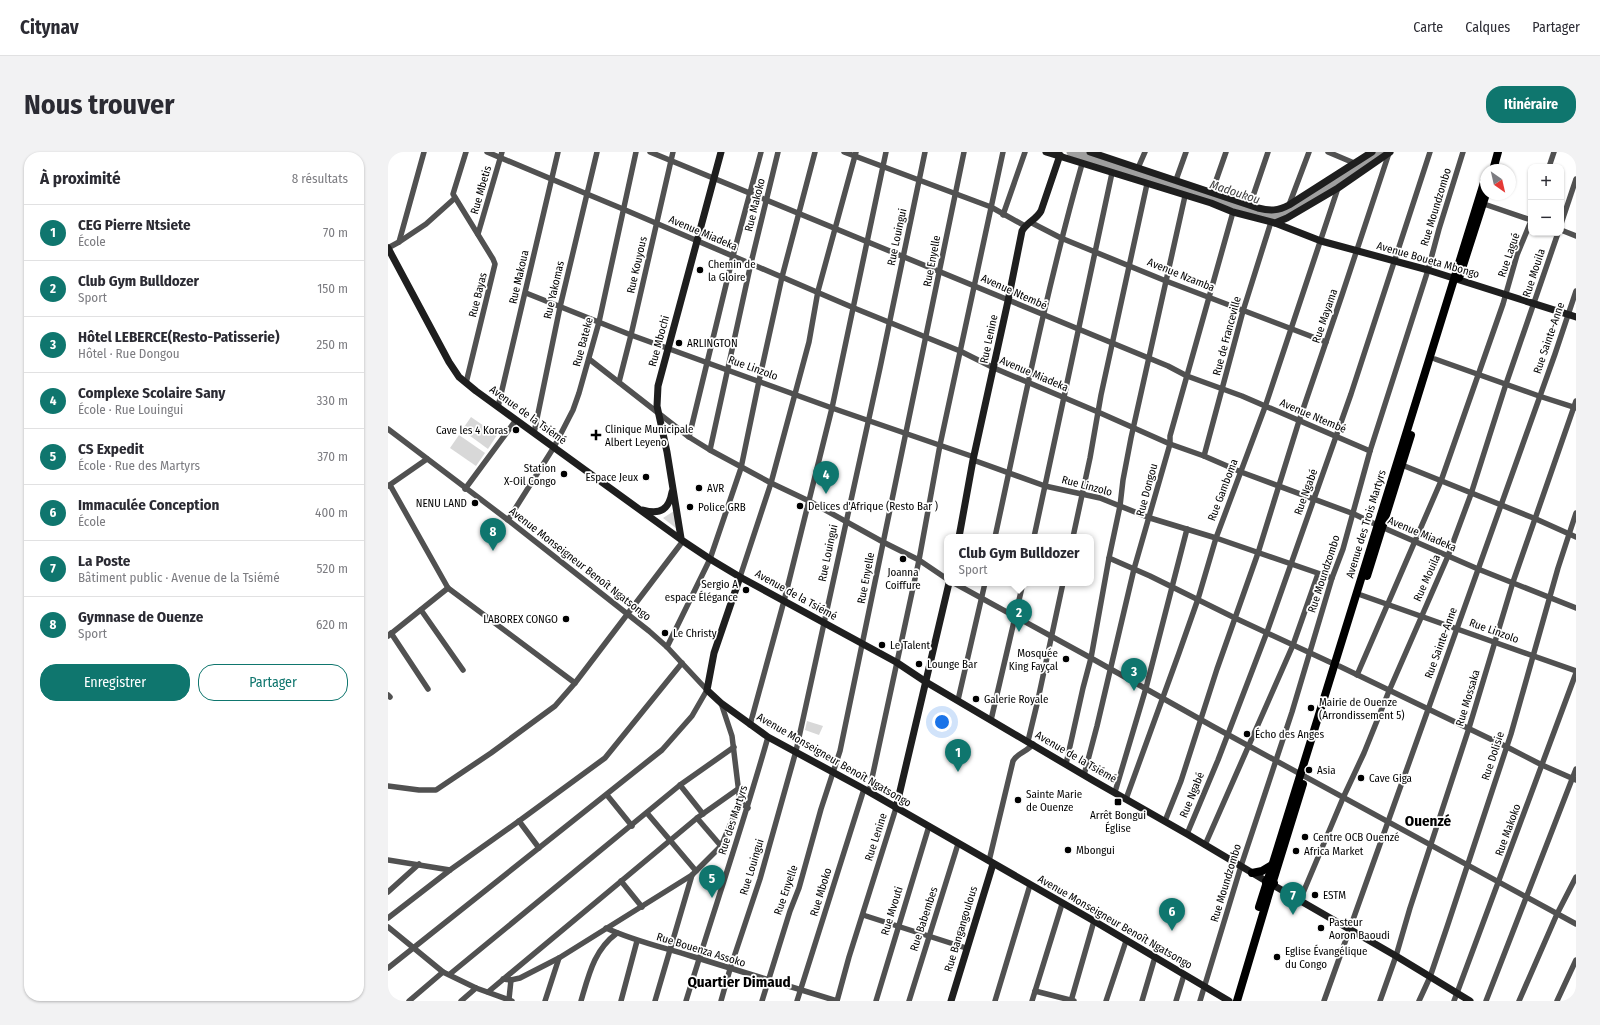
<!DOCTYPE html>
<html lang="fr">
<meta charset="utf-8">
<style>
:root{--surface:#fff;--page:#f2f2f3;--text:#2b2b33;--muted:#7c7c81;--line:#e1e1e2;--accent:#0f766e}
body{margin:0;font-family:"Fira Sans Condensed",sans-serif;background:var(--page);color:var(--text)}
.controls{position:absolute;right:12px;top:12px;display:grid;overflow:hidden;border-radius:8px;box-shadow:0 1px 3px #0004}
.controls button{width:36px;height:36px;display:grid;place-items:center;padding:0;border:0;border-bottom:1px solid var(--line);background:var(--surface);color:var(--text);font:20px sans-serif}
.compass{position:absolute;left:1092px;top:12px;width:36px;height:36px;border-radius:50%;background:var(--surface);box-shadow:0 1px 3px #0004;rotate:146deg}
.you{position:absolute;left:554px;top:570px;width:14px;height:14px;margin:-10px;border:3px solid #fff;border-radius:50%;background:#1a73e8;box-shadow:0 0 0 6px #1a73e833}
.badge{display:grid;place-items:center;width:26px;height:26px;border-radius:50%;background:var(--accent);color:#fff;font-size:13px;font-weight:700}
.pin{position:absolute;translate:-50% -33px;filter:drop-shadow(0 1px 2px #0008)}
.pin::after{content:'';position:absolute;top:21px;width:14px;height:12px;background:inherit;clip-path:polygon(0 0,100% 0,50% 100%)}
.popup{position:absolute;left:556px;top:382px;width:150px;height:52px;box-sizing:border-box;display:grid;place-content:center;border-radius:8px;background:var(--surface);filter:drop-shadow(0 1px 3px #0005);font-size:13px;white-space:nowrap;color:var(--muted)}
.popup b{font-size:15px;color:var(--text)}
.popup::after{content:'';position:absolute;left:50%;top:100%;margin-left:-8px;border:8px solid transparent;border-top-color:var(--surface)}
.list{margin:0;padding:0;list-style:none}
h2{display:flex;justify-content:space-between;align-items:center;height:52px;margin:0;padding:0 16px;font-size:17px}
h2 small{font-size:13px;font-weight:400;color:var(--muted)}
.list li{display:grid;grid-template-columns:26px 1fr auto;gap:12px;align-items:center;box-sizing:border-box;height:56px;padding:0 16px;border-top:1px solid var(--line)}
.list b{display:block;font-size:15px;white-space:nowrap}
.list p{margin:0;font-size:13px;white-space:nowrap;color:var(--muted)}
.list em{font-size:13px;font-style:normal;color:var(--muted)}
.actions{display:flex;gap:8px;padding:12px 16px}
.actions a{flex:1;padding:9px 0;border:1px solid var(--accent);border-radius:16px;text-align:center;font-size:14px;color:var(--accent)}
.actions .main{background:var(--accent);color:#fff}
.map{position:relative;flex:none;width:1188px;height:849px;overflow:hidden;border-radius:16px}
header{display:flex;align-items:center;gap:24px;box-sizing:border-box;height:56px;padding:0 20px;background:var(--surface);border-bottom:1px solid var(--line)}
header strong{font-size:19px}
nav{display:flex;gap:22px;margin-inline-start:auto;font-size:14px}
.intro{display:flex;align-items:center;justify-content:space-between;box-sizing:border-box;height:96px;padding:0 24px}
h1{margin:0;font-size:28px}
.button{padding:10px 18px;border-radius:16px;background:var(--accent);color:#fff;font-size:14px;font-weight:700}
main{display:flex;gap:24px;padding:0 24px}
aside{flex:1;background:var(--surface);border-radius:16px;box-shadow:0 1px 3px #0004}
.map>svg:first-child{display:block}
.green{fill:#d8d8d8}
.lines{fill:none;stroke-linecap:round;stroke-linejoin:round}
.river{stroke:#9f9f9f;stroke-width:9}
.street{stroke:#515151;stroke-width:5.5}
.secondary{stroke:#1e1e1e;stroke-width:7}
.primary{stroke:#000;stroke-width:8}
.poi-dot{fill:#000;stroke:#fff;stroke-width:1.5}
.labels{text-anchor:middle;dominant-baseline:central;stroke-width:3.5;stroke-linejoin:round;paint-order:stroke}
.street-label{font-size:11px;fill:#000;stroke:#fff}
.poi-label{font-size:11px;fill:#000;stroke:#fff;text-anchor:start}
.water-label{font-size:12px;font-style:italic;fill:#404040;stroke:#fff}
.district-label{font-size:15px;font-weight:bold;fill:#000;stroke:#fff}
</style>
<header>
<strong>Citynav</strong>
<nav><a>Carte</a><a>Calques</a><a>Partager</a></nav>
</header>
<div class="intro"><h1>Nous trouver</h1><a class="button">Itinéraire</a></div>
<main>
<aside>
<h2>À proximité<small>8 résultats</small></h2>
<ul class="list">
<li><span class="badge">1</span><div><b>CEG Pierre Ntsiete</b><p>École</p></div><em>70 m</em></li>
<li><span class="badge">2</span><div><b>Club Gym Bulldozer</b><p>Sport</p></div><em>150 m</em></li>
<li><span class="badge">3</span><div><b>Hôtel LEBERCE(Resto-Patisserie)</b><p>Hôtel · Rue Dongou</p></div><em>250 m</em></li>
<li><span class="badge">4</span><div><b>Complexe Scolaire Sany</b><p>École · Rue Louingui</p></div><em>330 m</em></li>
<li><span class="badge">5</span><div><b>CS Expedit</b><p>École · Rue des Martyrs</p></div><em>370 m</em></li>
<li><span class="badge">6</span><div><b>Immaculée Conception</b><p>École</p></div><em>400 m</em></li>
<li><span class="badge">7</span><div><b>La Poste</b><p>Bâtiment public · Avenue de la Tsiémé</p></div><em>520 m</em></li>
<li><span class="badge">8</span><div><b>Gymnase de Ouenze</b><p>Sport</p></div><em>620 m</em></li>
</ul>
<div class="actions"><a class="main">Enregistrer</a><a>Partager</a></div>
</aside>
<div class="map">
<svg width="1188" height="849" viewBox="0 0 1188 849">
<rect width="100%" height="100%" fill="#fff"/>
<g class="green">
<polygon points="83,265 109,283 100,297 74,278"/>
<polygon points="71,283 97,301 88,314 62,296"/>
<polygon points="286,359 289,377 275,366"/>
<polygon points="419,569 435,574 431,583 417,578"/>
</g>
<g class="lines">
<polyline class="river" points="683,0 877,62 888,63 900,60 992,0"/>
<g class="street">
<polyline points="78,0 65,42 105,107 107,112 78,231"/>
<polyline points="99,0 199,42 235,57 466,156 572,199 606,216 710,260 782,292 816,304 853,320 966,362 989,373 1090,417 1188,456"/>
<polyline points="262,0 780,214 799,224 854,244 982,299"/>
<polyline points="456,0 603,55 637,74"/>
<polyline points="940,0 966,11"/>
<polyline points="1161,15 1166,0"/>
<polyline points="750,16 757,0"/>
<polyline points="788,28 798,0"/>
<polyline points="824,40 838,0"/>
<polyline points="1096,52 1143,68"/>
<polyline points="862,53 880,0"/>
<polyline points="901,53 921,0"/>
<polyline points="615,63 637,0"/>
<polyline points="642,70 673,86 778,129 938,190"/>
<polyline points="1173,72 1188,27"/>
<polyline points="1173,78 1188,84"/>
<polyline points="90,82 114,0"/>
<polyline points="11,90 38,72 67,46"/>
<polyline points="0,96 11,90 36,0"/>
<polyline points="138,141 243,183 444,256 586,305"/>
<polyline points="201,207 301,285 322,298 383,331 421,349 495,390 531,408 559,427"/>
<polyline points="1047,207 1151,244 1188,256"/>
<polyline points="231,230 243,183 285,0"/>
<polyline points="110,255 170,0"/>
<polyline points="0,277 120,368 261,479 279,495 319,538 304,564 274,598 0,816"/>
<polyline points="146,281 172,155 209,0"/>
<polyline points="301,285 345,104 373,0"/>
<polyline points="322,298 363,111 390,0"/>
<polyline points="816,304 855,159 883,70"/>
<polyline points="585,308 657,334 712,346 762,366 828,386 944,426"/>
<polyline points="1014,313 1148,367 1188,385"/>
<polyline points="2,333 60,436 187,531"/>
<polyline points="0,334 39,307"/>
<polyline points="77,337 128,268"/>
<polyline points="120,368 166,295 185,258 191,241 211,170 248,0"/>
<path d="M607 385C634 260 659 135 694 12"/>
<polyline points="646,385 724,21"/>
<polyline points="685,385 702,306 713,243 759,32"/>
<polyline points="721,406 762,424 847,466 946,512"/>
<polyline points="352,425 383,331 421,190 430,139 468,0"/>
<polyline points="566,431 703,506 826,575 1188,772"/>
<polyline points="973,443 1188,519"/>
<polyline points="33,458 75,518"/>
<polyline points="3,481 40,537"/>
<polyline points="0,484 60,436"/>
<polyline points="279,495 322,407 353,316 371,229 394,125 427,0"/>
<polyline points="951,514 1119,595 1154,613 1188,628"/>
<polyline points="969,523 1053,329 1115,152 1129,103 1143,69"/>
<polyline points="0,543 2,545"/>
<polyline points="570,548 597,431"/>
<polyline points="333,551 344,584 352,650"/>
<polyline points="603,568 635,431"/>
<polyline points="362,573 396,449 444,256 498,0"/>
<polyline points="640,589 649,552 675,431"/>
<polyline points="678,612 695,536 703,506 721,406 732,354 735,328 743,286 797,44"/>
<polyline points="696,623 709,574 746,417 782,292 782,284 845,60"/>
<polyline points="292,633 315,662"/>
<polyline points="0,634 31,638 48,638 103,601 167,554 187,531 295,389"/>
<polyline points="481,640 531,408 552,293 615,0"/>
<polyline points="727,640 758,536 799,377"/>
<polyline points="219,643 244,674"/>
<polyline points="738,647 791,501 810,447 828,386 877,255 950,36"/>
<polyline points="259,661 308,719"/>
<polyline points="309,666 333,694"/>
<polyline points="131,669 151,696"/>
<polyline points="777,669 793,629 829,517 870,401 911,269 954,143 1001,1"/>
<polyline points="799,682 830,608 879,480 963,242 1042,0"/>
<polyline points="817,693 905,493 930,422"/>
<polyline points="0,708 62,718"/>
<path d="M601 709 625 609C629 601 639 600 645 592"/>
<polyline points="233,729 254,755"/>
<polyline points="0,740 31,712"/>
<polyline points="912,748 955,646 976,601 1001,539 1060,404 1083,342 1118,232 1170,81"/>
<polyline points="475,763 578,796"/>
<polyline points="0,766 62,718 131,669 217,606 294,511"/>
<polyline points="0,775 55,820 88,836 124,849"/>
<path d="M218 776C246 789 274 795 303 804 352 819 400 834 449 849"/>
<polyline points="62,822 292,633 346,595"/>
<polyline points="115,827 123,828 132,826 171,806 304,723 333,694 352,650 360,656"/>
<polyline points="647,839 686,849"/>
<polyline points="100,840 309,666 350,637"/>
<polyline points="121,847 123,828"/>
<polyline points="21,849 55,820"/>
<polyline points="73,849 88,836"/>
<polyline points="157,849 171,806"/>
<path d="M193 849C201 822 206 798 229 781"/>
<polyline points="233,849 249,789"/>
<polyline points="267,849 304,723"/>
<path d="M298 849C325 761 355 673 380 585"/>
<polyline points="333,849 342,817 372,727 408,599 492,216 537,0"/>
<polyline points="374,849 402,759 411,736 433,657 452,599 576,0"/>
<polyline points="409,849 476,637"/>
<polyline points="449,849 461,805 508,656"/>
<polyline points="488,849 541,674"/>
<polyline points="521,849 570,692"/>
<polyline points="607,849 642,733"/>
<polyline points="644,849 674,752"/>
<polyline points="683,849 706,769"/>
<polyline points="718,849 738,789"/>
<polyline points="754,849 767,805"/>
<polyline points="788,849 796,823"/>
<polyline points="812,849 853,714 904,560 944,426 955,397 982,299 1040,118 1051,77 1075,0"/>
<polyline points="936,849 1167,202 1188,139"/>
<polyline points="992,849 1008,804 1022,756 1081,576 1125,430 1188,249"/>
<polyline points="1031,849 1042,825 1059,775 1123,582 1170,416 1188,361"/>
<polyline points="1066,849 1188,521"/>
<polyline points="1098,849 1188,617"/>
<polyline points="1131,849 1169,762 1188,725"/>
<polyline points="1169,849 1188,808"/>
</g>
<g class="secondary">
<polyline points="658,0 823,51 845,60 887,71 899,66 950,36 1002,0"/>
<path d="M702 0 870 56C882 59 890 59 901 53L984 0"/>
<polyline points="887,71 933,89 1040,118 1188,165"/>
<polyline points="0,96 61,210 71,225 88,239 295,389 322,407 352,425 508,510 538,530 706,629 799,682 878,729"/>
<path d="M255 358C273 363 281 357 284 340"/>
<path d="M571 385 585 308 620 149 634 79C639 70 648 68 653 59L672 3"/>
<polyline points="293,386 279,300 269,254 270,234 333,0"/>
<polyline points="352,425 326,501 319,538 333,551 380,585 476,637 706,769 841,849"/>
<polyline points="508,656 561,431"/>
<polyline points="885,733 1008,804 1082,849"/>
<polyline points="563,849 605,712"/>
</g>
<g class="primary">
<polyline points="1105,18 1110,0"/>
<polyline points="1071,126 1098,42"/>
<polyline points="979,424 1023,283"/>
<polyline points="864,721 874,719 884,713"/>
<polyline points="880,727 1098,24"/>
<polyline points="885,729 915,632"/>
<polyline points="871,755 878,733"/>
<polyline points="849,849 883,735 886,731 884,728 880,727 878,729 878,733 883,735"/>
</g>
</g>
<g class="poi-dot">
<circle cx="312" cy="118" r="4"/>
<circle cx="291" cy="191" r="4"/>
<circle cx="128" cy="278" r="4"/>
<path d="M206 277h4v4h4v4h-4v4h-4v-4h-4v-4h4z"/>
<circle cx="176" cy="322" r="4"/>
<circle cx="258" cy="325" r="4"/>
<circle cx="311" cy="336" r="4"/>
<circle cx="87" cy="351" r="4"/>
<circle cx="412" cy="354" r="4"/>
<circle cx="302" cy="355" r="4"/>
<circle cx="515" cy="407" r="4"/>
<circle cx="358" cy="438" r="4"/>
<circle cx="178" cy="467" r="4"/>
<circle cx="277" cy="481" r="4"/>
<circle cx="494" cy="493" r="4"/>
<circle cx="678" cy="507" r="4"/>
<circle cx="531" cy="512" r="4"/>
<circle cx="588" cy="547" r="4"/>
<circle cx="923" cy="556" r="4"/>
<circle cx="859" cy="582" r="4"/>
<circle cx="921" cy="618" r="4"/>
<circle cx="973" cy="626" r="4"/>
<circle cx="630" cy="648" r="4"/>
<rect x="726" y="646" width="8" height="8" rx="2"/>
<circle cx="917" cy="685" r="4"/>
<circle cx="680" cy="698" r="4"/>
<circle cx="908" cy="699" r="4"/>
<circle cx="927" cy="743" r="4"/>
<circle cx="933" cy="776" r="4"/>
<circle cx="889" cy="805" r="4"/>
</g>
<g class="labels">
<g class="street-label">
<text transform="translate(93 38) rotate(-74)">Rue Mbetis</text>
<text transform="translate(367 53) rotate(-76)">Rue Makoko</text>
<text transform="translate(1048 55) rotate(-73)">Rue Moundzombo</text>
<text transform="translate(315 81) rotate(23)">Avenue Miadeka</text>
<text transform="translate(509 85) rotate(-78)">Rue Louingui</text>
<text transform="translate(1121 103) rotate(-71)">Rue Lagué</text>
<text transform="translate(1040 108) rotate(16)">Avenue Boueta Mbongo</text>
<text transform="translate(544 109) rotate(-79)">Rue Enyelle</text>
<text transform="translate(249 113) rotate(-77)">Rue Kouyous</text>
<text transform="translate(1146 121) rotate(-72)">Rue Mouila</text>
<text transform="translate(793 123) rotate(22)">Avenue Nzamba</text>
<text transform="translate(131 125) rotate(-77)">Rue Makoua</text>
<text transform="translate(166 138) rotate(-77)">Rue Yakomas</text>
<text transform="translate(626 140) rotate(24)">Avenue Ntembé</text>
<text transform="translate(90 143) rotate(-76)">Rue Bayas</text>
<text transform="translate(937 164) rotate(-71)">Rue Mayama</text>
<text transform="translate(839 184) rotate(-75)">Rue de Franceville</text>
<text transform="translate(1161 186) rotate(-71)">Rue Sainte-Anne</text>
<text transform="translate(601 187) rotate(-78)">Rue Lenine</text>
<text transform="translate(271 189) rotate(-75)">Rue Mbochi</text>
<text transform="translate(195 190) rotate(-75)">Rue Bateke</text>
<text transform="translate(365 216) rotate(20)">Rue Linzolo</text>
<text transform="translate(646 222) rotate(23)">Avenue Miadeka</text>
<text transform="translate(140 263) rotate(36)">Avenue de la Tsiémé</text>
<text transform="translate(925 264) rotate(23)">Avenue Ntembé</text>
<text transform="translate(699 334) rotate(15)">Rue Linzolo</text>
<text transform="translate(759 338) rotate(-75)">Rue Dongou</text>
<text transform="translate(835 338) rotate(-69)">Rue Gamboma</text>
<text transform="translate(918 340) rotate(-70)">Rue Ngabé</text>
<text transform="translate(978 372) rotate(-73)">Avenue des Trois Martyrs</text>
<text transform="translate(1034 382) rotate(23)">Avenue Miadeka</text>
<text transform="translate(440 401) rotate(-78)">Rue Louingui</text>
<text transform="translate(192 412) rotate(38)">Avenue Monseigneur Benoît Ngatsongo</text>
<text transform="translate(936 422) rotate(-72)">Rue Moundzombo</text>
<text transform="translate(478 426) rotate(-79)">Rue Enyelle</text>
<text transform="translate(1039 426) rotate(-66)">Rue Mouila</text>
<text transform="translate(408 443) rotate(29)">Avenue de la Tsiémé</text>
<text transform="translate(1106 479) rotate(20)">Rue Linzolo</text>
<text transform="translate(1053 491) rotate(-70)">Rue Sainte-Anne</text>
<text transform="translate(1080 546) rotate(-73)">Rue Mossaka</text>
<text transform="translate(1105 604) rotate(-72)">Rue Dolisie</text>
<text transform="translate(688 605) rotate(30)">Avenue de la Tsiémé</text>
<text transform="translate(446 608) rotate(30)">Avenue Monseigneur Benoît Ngatsongo</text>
<text transform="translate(804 643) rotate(-68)">Rue Ngabé</text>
<text transform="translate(345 668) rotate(-72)">Rue des Martyrs</text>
<text transform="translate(1120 678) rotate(-70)">Rue Makoko</text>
<text transform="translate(488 685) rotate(-72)">Rue Lenine</text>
<text transform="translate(364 715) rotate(-73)">Rue Louingui</text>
<text transform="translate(838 731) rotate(-73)">Rue Moundzombo</text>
<text transform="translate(398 738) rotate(-71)">Rue Enyelle</text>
<text transform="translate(433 740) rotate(-73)">Rue Mboko</text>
<text transform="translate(504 759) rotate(-73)">Rue Mvouti</text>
<text transform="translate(536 767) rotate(-72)">Rue Babembes</text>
<text transform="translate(727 770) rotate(30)">Avenue Monseigneur Benoît Ngatsongo</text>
<text transform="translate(573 777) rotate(-73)">Rue Bangangoulous</text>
<text transform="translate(313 798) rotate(17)">Rue Bouenza Assoko</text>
</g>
<g class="poi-label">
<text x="320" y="112">Chemin de<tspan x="320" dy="13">la Gloire</tspan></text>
<text x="299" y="191">ARLINGTON</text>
<text x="217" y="277">Clinique Municipale<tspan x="217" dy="13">Albert Leyeno</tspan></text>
<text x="120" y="278" text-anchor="end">Cave les 4 Koras</text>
<text x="168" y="316" text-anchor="end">Station<tspan x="168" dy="13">X-Oil Congo</tspan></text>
<text x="250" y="325" text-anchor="end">Espace Jeux</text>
<text x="319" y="336">AVR</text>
<text x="79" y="351" text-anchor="end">NENU LAND</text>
<text x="420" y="354">Delices d'Afrique (Resto Bar )</text>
<text x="310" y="355">Police GRB</text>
<text x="515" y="420" text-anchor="middle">Joanna<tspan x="515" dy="13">Coiffure</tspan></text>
<text x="350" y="432" text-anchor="end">Sergio A<tspan x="350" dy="13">espace Élégance</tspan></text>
<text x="170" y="467" text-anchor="end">LABOREX CONGO</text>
<text x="285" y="481">Le Christy</text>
<text x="502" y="493">Le Talent</text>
<text x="670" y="501" text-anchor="end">Mosquée<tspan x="670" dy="13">King Fayçal</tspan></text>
<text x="539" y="512">Lounge Bar</text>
<text x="596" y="547">Galerie Royale</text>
<text x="931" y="550">Mairie de Ouenze<tspan x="931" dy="13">(Arrondissement 5)</tspan></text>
<text x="867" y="582">Écho des Anges</text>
<text x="929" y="618">Asia</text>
<text x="981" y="626">Cave Giga</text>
<text x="638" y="642">Sainte Marie<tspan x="638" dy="13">de Ouenze</tspan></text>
<text x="730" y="663" text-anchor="middle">Arrêt Bongui<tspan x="730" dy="13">Église</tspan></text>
<text x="925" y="685">Centre OCB Ouenzé</text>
<text x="688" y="698">Mbongui</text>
<text x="916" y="699">Africa Market</text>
<text x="935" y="743">ESTM</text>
<text x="941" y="770">Pasteur<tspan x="941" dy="13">Aoron Baoudi</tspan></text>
<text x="897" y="799">Eglise Évangélique<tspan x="897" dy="13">du Congo</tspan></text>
</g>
<g class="water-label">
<text transform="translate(847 40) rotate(18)">Madoukou</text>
</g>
<g class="district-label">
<text x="1040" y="669">Ouenzé</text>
<text x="351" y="830">Quartier Dimaud</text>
</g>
</g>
</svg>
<div class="controls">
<button>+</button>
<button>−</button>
</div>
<svg class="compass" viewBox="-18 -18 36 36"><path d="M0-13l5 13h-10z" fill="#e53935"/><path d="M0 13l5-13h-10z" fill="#7c7c81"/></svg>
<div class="you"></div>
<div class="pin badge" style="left:570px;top:620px">1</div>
<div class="pin badge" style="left:631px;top:480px">2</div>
<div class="popup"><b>Club Gym Bulldozer</b>Sport</div>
<div class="pin badge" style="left:746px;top:539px">3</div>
<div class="pin badge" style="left:438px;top:342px">4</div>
<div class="pin badge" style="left:324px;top:746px">5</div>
<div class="pin badge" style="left:784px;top:779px">6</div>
<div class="pin badge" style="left:905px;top:763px">7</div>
<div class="pin badge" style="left:105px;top:399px">8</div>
</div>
</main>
